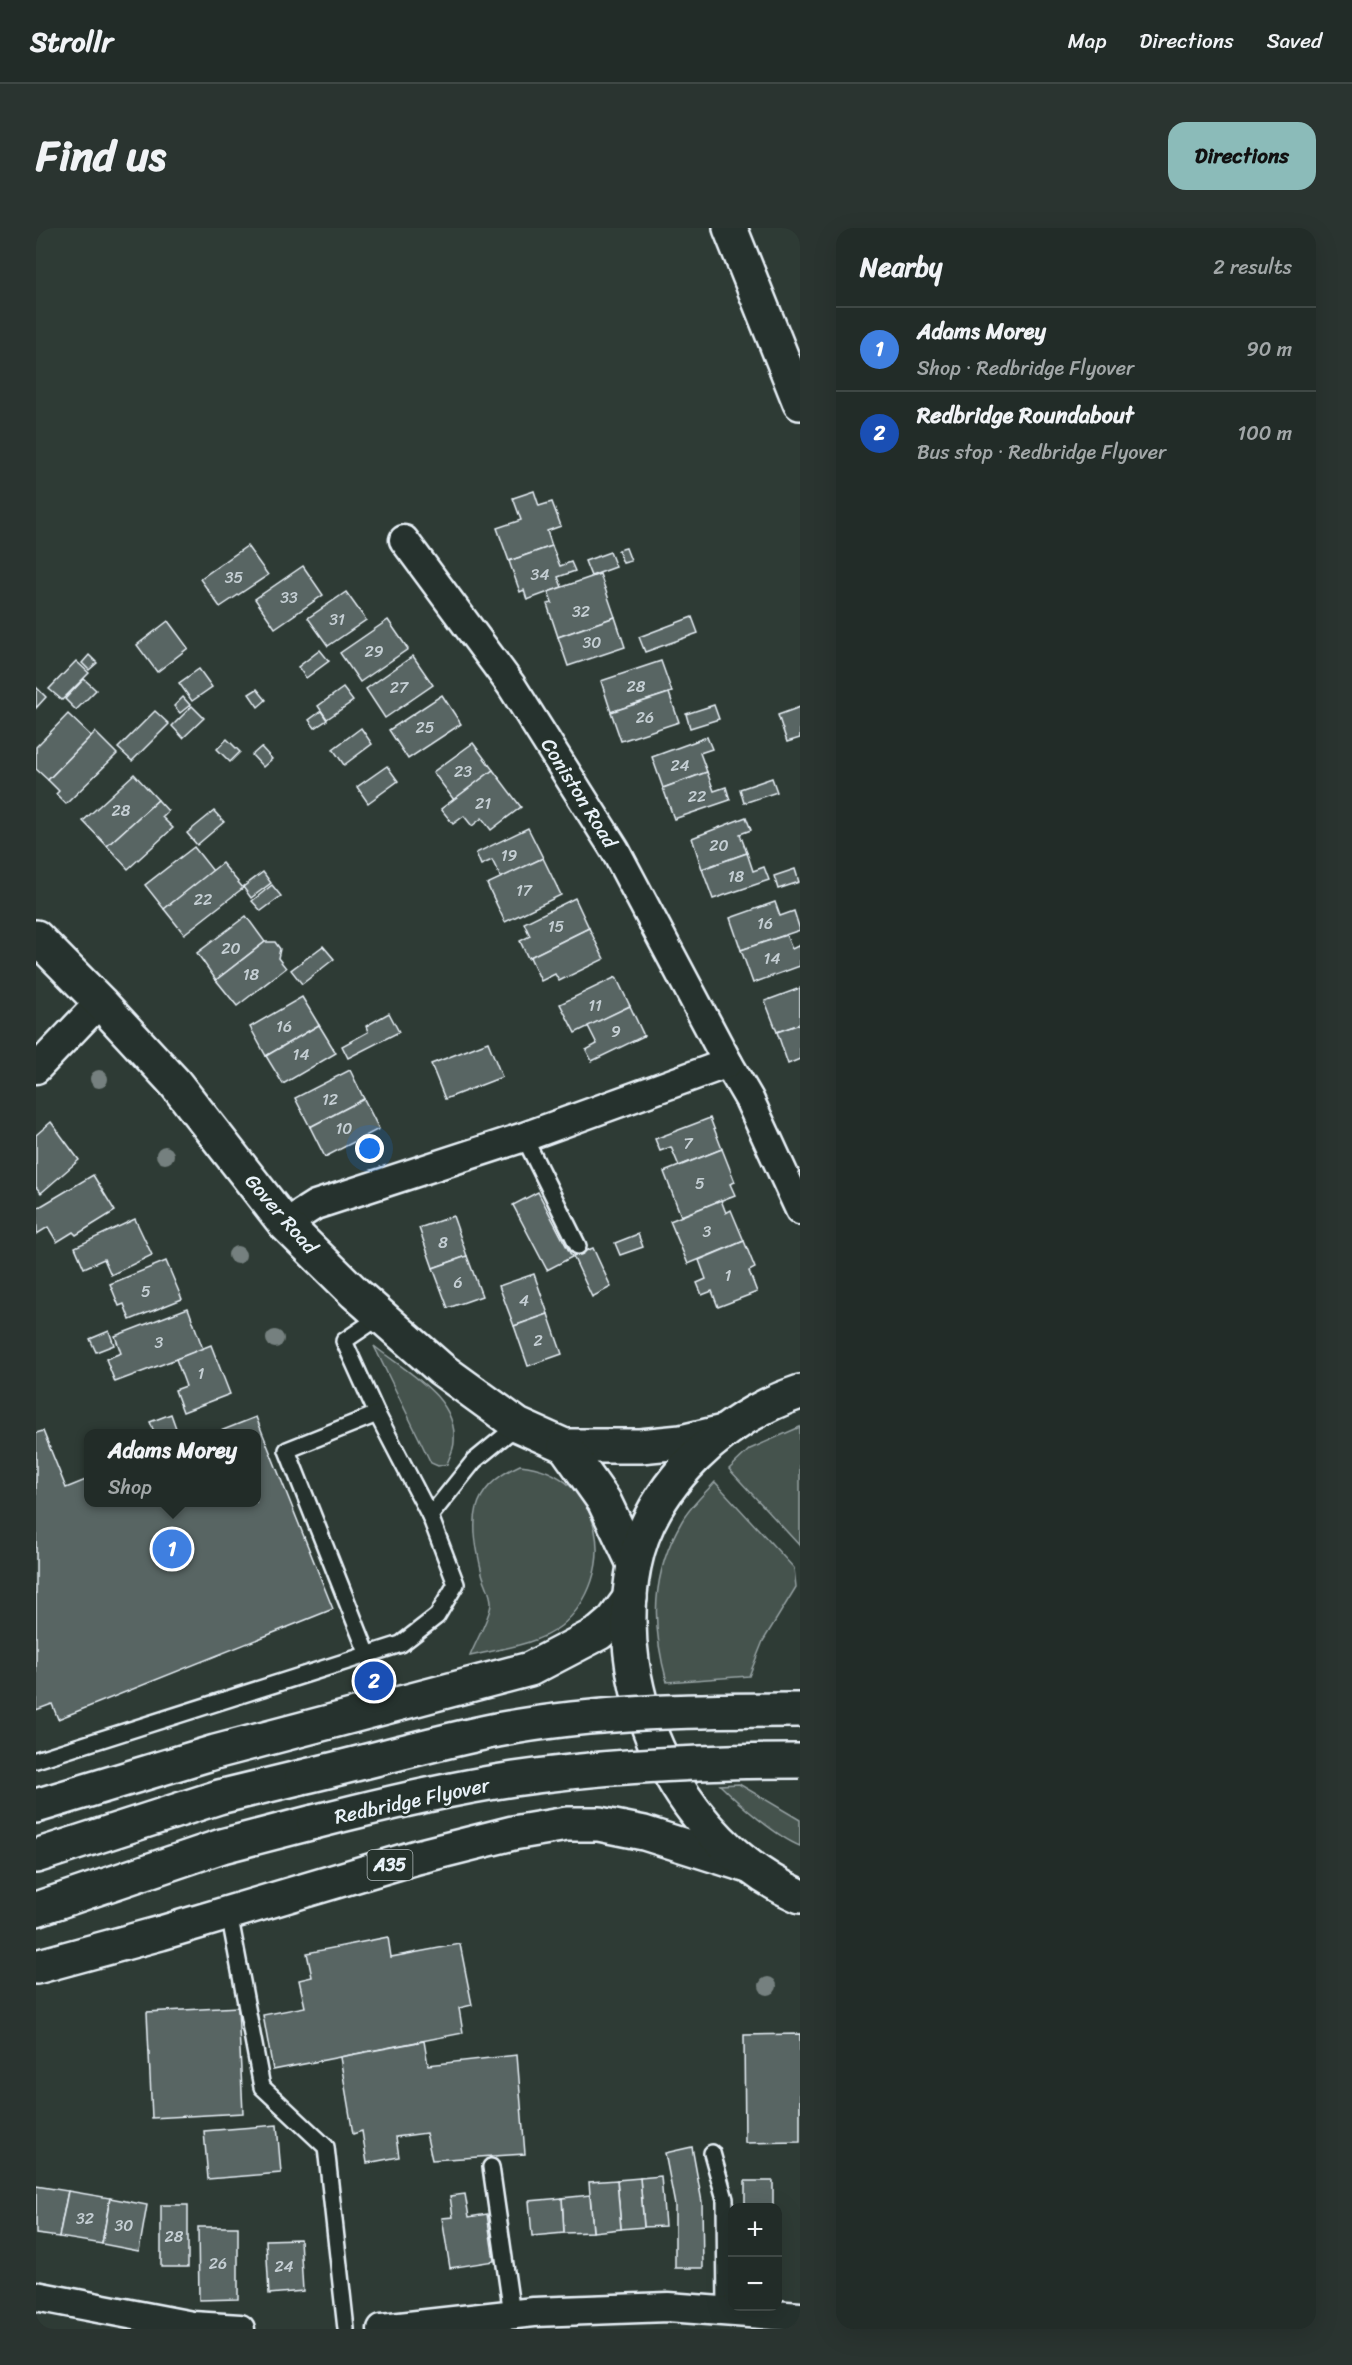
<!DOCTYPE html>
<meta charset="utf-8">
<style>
:root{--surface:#222c28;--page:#2a3430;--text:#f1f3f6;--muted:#a2a7a8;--line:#3f4845;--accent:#8bbbb9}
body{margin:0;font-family:Sriracha,sans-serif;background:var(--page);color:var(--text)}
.controls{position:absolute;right:18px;bottom:18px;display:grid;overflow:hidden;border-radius:12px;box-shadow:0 6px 24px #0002}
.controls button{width:54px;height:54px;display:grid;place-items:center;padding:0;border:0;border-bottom:2px solid var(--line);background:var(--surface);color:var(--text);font:30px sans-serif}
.you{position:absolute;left:334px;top:921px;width:21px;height:21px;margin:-15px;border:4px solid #fff;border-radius:50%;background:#1a73e8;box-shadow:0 0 0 9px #1a73e833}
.badge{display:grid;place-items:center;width:39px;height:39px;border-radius:50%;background:var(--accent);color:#fff;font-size:20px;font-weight:700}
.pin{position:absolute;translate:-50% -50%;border:3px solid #fff;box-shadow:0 2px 6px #0006}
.popup{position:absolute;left:48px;top:1201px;width:177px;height:78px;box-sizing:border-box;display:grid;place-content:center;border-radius:12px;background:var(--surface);filter:drop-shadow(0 2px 4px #0005);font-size:20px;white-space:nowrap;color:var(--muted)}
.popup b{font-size:22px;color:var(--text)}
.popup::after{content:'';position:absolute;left:50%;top:100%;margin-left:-12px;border:12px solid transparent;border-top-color:var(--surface)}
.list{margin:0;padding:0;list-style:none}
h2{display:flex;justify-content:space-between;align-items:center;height:78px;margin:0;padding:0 24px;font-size:26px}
h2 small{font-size:20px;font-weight:400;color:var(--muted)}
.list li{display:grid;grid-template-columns:39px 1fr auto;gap:18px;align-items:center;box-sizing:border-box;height:84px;padding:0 24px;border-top:2px solid var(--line)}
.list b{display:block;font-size:22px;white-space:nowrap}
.list p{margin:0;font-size:20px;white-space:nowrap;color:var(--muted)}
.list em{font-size:20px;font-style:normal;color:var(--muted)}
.map{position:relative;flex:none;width:764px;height:2101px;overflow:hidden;border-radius:18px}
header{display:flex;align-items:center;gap:36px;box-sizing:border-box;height:84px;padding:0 30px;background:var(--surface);border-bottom:2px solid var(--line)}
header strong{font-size:28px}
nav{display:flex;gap:33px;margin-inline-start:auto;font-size:21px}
.intro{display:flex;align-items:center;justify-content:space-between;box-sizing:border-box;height:144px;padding:0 36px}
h1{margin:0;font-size:42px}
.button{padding:15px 27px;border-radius:18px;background:var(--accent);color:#111;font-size:21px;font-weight:700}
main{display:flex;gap:36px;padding:0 36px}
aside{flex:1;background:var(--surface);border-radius:18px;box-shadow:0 6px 24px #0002}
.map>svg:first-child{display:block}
.green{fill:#45524e;stroke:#96a2a3;stroke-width:1.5}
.building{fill:#596563;stroke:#e8f1f8;stroke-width:1.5}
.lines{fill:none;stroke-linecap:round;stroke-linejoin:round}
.lane-casing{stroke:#e8f1f8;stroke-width:20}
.street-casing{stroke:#e8f1f8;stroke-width:33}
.secondary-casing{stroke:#e8f1f8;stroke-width:38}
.primary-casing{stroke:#e8f1f8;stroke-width:38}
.highway-casing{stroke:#e8f1f8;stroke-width:38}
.lane{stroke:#26332d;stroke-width:15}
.street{stroke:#26332d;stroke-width:28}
.secondary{stroke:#26332d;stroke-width:33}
.primary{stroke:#26332d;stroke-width:33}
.highway{stroke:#26332d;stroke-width:33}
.primary-bridge-casing{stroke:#e8f1f8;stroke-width:38;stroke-linecap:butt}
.primary-bridge{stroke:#26332d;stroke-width:33}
.tree{fill:#75807f}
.labels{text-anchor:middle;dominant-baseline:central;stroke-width:5;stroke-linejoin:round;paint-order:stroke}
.number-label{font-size:16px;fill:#c4ced3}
.shield{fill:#26332d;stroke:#aeb8bb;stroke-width:1.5}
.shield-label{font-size:18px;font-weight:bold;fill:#e8f1f8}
.street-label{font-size:20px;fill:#e8f1f8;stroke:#26332d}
</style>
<header>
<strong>Strollr</strong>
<nav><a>Map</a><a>Directions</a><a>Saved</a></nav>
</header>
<div class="intro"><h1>Find us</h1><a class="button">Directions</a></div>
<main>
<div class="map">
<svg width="764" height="2101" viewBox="0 0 764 2101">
<rect width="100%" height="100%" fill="#2e3b35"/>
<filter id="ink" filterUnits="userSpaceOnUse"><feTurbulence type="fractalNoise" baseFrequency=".0167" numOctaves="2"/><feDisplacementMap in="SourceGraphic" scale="12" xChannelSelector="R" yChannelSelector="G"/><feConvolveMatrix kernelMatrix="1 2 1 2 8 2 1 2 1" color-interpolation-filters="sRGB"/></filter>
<g filter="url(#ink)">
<g class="green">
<path d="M338 1118C369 1143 422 1169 418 1214 418 1221 413 1230 411 1236L402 1238 395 1235Z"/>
<polygon points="764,1199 764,1318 693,1241 714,1221"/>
<path d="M484 1237C569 1245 585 1348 525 1398 501 1417 463 1421 434 1428 439 1415 454 1389 455 1376 456 1367 448 1354 446 1345 434 1294 431 1261 484 1237Z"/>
<path d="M679 1254 758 1340 760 1359 727 1413 713 1448 631 1454C615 1396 615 1346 646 1293 654 1279 668 1266 679 1254Z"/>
<path d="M703 1556 764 1592V1618C741 1609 702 1575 684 1557Z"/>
</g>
<g class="building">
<polygon points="498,263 503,278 516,274 525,298 511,303 516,318 473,333 461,300 485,292 477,270"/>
<polygon points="211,318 232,347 184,379 164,351"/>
<polygon points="516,318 524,338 535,334 539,343 522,349 526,359 491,372 488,362 484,364 473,333"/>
<polygon points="590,320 595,333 587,335 582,322"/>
<polygon points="574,324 580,339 555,348 549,333"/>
<polygon points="267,338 287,367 239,400 219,371"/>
<polygon points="564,346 579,389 522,409 511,376 516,375 512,364"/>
<polygon points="310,364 330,392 292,418 272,390"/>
<polygon points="579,389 589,419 532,438 522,409"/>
<polygon points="656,389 662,405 609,424 603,409"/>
<polygon points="352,392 372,421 324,454 304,425"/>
<polygon points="132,393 152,420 121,444 101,417"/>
<polygon points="284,422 293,433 270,450 262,439"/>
<polygon points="53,427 61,435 53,442 46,435"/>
<polygon points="377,428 397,457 349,490 330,461"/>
<polygon points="40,433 53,445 26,472 13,461"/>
<polygon points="625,433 636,464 575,484 565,453"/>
<polygon points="163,441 176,459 156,473 143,455"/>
<polygon points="48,451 60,462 40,482 29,471"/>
<polygon points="0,459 10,469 0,480"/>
<polygon points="307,460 317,473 291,491 282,478"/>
<polygon points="221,461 230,472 222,479 213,466"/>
<polygon points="633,465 643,494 585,513 575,484"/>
<polygon points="406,467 425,496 372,531 353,502"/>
<polygon points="147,469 154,477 144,485 138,478"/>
<polygon points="678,477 683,491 654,500 650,486"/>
<polygon points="156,478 168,490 147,510 136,498"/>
<polygon points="764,479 764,510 751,514 742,487"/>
<polygon points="119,483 133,496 96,533 82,520"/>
<polygon points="285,483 291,492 279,500 273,492"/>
<polygon points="32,486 55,508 12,552 0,541 0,519"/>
<polygon points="325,500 336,516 308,537 297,521"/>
<polygon points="59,504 81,526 30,576 20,566 23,563 12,552"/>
<polygon points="671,509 676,521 664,525 671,544 627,560 616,529"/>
<polygon points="191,511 204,524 194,534 181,521"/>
<polygon points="437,515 457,542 418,572 397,544"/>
<polygon points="225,519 236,531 227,539 216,527"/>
<polygon points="351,538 362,553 332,575 321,559"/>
<polygon points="457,542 485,579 455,602 446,590 436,598 428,588 417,596 405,581"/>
<polygon points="671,544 678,563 690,559 694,572 638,591 627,560"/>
<polygon points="98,546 122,572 71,618 47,593"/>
<polygon points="736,550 741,564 708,575 704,561"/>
<polygon points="122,572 132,583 126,589 137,600 92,641 71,618"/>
<polygon points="178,583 188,594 161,617 151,605"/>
<polygon points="710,589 715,602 704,606 711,625 666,641 656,610"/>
<polygon points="492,600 507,630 465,650 456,632 445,637 440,625"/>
<polygon points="158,619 177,643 128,681 109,657"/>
<polygon points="711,625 717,643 728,639 733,652 677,671 666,641"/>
<polygon points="507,630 525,667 469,694 451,656"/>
<polygon points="186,635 207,660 148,706 128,681"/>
<polygon points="759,641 763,654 742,661 738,648"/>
<polygon points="227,644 235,655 215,670 207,659"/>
<polygon points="236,657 245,668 225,683 216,673"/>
<polygon points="539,670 553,700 492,730 484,713 494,708 488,695"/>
<polygon points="739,674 744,688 758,683 764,702 705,722 694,690"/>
<polygon points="210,688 229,714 180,752 161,725"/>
<polygon points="553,700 568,731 523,753 519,746 505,753 494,729"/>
<polygon points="750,707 756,721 764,717 764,738 717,755 705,722"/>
<polygon points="229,714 239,714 244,721 242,730 250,740 201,778 180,752"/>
<polygon points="287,718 298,731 266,756 255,742"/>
<polygon points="580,749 594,778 539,805 524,776"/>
<polygon points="764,760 764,796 741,804 729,773"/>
<polygon points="266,769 283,797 230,828 214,799"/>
<polygon points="594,778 608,808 556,833 550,822 561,816 552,798"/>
<polygon points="353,785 363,804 312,830 306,818 332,804 330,798"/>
<polygon points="764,796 764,831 752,836 741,804"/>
<polygon points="283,797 300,825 247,856 230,828"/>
<polygon points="452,814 466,849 409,871 395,836"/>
<polygon points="314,842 328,871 274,899 259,870"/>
<polygon points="328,871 343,901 289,929 274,899"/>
<polygon points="674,890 686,921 643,938 635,919 624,923 619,911"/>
<polygon points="15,894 43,932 5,965 0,959 0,907"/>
<polygon points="686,921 699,954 694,956 699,967 645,988 628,944"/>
<polygon points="57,947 79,983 40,1007 37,1004 21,1014 12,999 1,1006 0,981"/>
<polygon points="502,964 536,1029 511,1042 477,977"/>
<polygon points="685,972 690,985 695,982 708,1013 652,1036 634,993"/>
<polygon points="417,988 431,1028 397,1040 383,1000"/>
<polygon points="99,991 116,1027 75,1047 68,1031 48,1040 39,1019"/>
<polygon points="602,1006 607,1019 584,1027 579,1015"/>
<polygon points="708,1013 719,1040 713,1043 721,1064 682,1079 676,1063 666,1067 661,1055 670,1051 663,1032"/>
<polygon points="557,1020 575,1059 556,1069 537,1028"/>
<polygon points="431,1028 446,1068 412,1080 397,1040"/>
<polygon points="130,1033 146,1071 94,1092 88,1076 83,1078 74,1056"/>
<polygon points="498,1046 512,1086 478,1098 463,1058"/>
<polygon points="152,1080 167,1121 79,1154 70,1131 85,1125 79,1108"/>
<polygon points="512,1086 526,1126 492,1138 478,1098"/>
<polygon points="73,1103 78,1117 60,1124 54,1111"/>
<polygon points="175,1117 194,1166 147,1184 139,1162 150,1158 140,1131"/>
<polygon points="135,1186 141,1203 119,1206 114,1194"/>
<polygon points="220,1189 297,1381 22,1491 16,1476 0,1482 0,1205 7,1203 30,1260 52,1251 52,1274 220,1274 220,1206 177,1206"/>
<polygon points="352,1709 355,1729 424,1716 436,1777 423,1780 427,1805 237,1842 227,1787 269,1779 263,1752 276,1749 271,1725"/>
<polygon points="202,1779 207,1885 116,1890 111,1784"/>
<polygon points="764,1806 764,1914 709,1915 708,1807"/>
<polygon points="388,1813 392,1837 481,1827 489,1926 396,1932 390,1905 360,1909 363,1929 331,1935 326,1903 317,1906 304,1829"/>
<polygon points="241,1897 245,1945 172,1951 168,1903"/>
<polygon points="656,1919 666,1974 667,2040 639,2040 639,1977 629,1925"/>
<polygon points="625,1948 629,1998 608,1999 604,1950"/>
<polygon points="604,1950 608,1999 585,2001 581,1952"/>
<polygon points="581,1952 585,2001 557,2004 553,1954"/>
<rect x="709" y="1953" width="28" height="27"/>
<polygon points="0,1958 32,1963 23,2009 0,2006"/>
<polygon points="32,1963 74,1970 66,2016 23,2009"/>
<polygon points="429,1966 433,1989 451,1986 458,2033 414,2040 406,1990 417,1989 414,1968"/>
<polygon points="554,1967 557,2004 528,2005 526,1970"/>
<polygon points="74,1970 111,1977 103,2023 66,2016"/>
<polygon points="526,1970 528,2005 496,2008 493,1973"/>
<rect x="125" y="1977" width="27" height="62"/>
<polygon points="162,1999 202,1999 202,2071 163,2072"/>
<polygon points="264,2011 267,2063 233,2066 230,2012"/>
</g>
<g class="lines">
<g class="lane-casing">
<g id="lane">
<polyline points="488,909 542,1018"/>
<polyline points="345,1088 308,1113 341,1186 394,1288"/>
<polyline points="332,1427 251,1222 341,1186"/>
<polyline points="0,1532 365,1416 401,1388 420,1356 394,1288 438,1233 482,1197"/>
<polyline points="193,1685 226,1859 290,1919 310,2101"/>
<polyline points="676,1925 689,1971 690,2084"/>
<polyline points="455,1939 476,2086"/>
</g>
</g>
<g class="street-casing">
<g id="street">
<polyline points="692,835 713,871 764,982"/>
<polyline points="0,841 64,774"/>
<polyline points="249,996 279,977 488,909 692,835 579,622 475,457 368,312"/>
<polyline points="0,2068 156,2098 204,2101"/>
<polyline points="346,2101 498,2084 632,2079 764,2089"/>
</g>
</g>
<g class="secondary-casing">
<g id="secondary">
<polyline points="0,709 64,774 139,855 249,996 319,1065 405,1141 482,1197 529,1218 604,1218 645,1214 687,1204"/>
<polyline points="529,1218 568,1273 598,1336"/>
</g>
</g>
<g class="primary-casing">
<g id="primary">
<polyline points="0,1578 179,1524 494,1441 563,1405 577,1393 594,1370"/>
<polyline points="0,1628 183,1569 266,1549"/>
<polyline points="0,1681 186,1618 278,1594"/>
<polyline points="0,1739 125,1705 381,1629 477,1605 531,1596 563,1596 608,1605 712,1638"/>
</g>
</g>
<g class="highway-casing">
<g id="highway">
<polyline points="694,0 764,175"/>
<path d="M764 1164C688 1189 614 1257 598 1338 573 1467 643 1614 764 1668"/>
</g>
</g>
<use href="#lane" class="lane"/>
<use href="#street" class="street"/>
<use href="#secondary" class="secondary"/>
<use href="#primary" class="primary"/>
<use href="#highway" class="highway"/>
<g class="primary-bridge-casing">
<g id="primary-bridge">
<path d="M266 1549C331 1534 396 1515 461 1502 561 1483 663 1482 764 1482"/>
<path d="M278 1594C344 1577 411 1561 478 1551 572 1537 669 1533 764 1533"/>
</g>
</g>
<use href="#primary-bridge" class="primary-bridge"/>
</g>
<g class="tree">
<circle cx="63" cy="851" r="9"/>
<circle cx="129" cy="927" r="9"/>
<circle cx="201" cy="1027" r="9"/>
<circle cx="239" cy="1111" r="9"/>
<circle cx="732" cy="1758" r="9"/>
</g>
</g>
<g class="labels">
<g class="number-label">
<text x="504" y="346">34</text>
<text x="198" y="349">35</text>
<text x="253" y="369">33</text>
<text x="545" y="383">32</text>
<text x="301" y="391">31</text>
<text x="556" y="414">30</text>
<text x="338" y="423">29</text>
<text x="600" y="458">28</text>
<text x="363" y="459">27</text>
<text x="609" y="489">26</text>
<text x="389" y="499">25</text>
<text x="644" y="537">24</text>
<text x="427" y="543">23</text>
<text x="661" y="568">22</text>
<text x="447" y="575">21</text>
<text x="85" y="582">28</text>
<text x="683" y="617">20</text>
<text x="473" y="627">19</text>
<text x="700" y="648">18</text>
<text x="488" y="662">17</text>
<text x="167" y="671">22</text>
<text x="729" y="695">16</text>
<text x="520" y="698">15</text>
<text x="195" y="720">20</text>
<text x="736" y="730">14</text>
<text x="215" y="746">18</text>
<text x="559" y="777">11</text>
<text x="248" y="798">16</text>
<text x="580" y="803">9</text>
<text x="265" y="826">14</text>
<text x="294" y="871">12</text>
<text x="308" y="900">10</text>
<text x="652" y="915">7</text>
<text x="664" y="955">5</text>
<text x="671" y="1003">3</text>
<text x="407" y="1014">8</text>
<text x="692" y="1047">1</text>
<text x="422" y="1054">6</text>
<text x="110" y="1063">5</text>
<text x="488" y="1072">4</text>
<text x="502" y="1112">2</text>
<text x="123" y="1114">3</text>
<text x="165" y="1145">1</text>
<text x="49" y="1990">32</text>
<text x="88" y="1997">30</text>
<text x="138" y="2008">28</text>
<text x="182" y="2035">26</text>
<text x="248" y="2038">24</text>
</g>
<rect class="shield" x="331.5" y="1622" width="45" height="30" rx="4.5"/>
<g class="shield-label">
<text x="354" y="1637">A35</text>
</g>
<g class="street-label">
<text transform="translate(543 565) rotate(58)">Coniston Road</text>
<text transform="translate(245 986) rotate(49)">Gover Road</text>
<text transform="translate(376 1573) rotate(-12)">Redbridge Flyover</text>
</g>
</g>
</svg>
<div class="controls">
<button>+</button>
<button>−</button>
</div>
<div class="you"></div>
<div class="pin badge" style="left:136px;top:1321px;background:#3f7fe0">1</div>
<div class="popup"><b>Adams Morey</b>Shop</div>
<div class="pin badge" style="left:338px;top:1453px;background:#1a4fb4">2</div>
</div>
<aside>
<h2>Nearby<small>2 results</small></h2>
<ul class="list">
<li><span class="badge" style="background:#3f7fe0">1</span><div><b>Adams Morey</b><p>Shop · Redbridge Flyover</p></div><em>90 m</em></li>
<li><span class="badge" style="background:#1a4fb4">2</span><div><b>Redbridge Roundabout</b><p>Bus stop · Redbridge Flyover</p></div><em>100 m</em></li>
</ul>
</aside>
</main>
